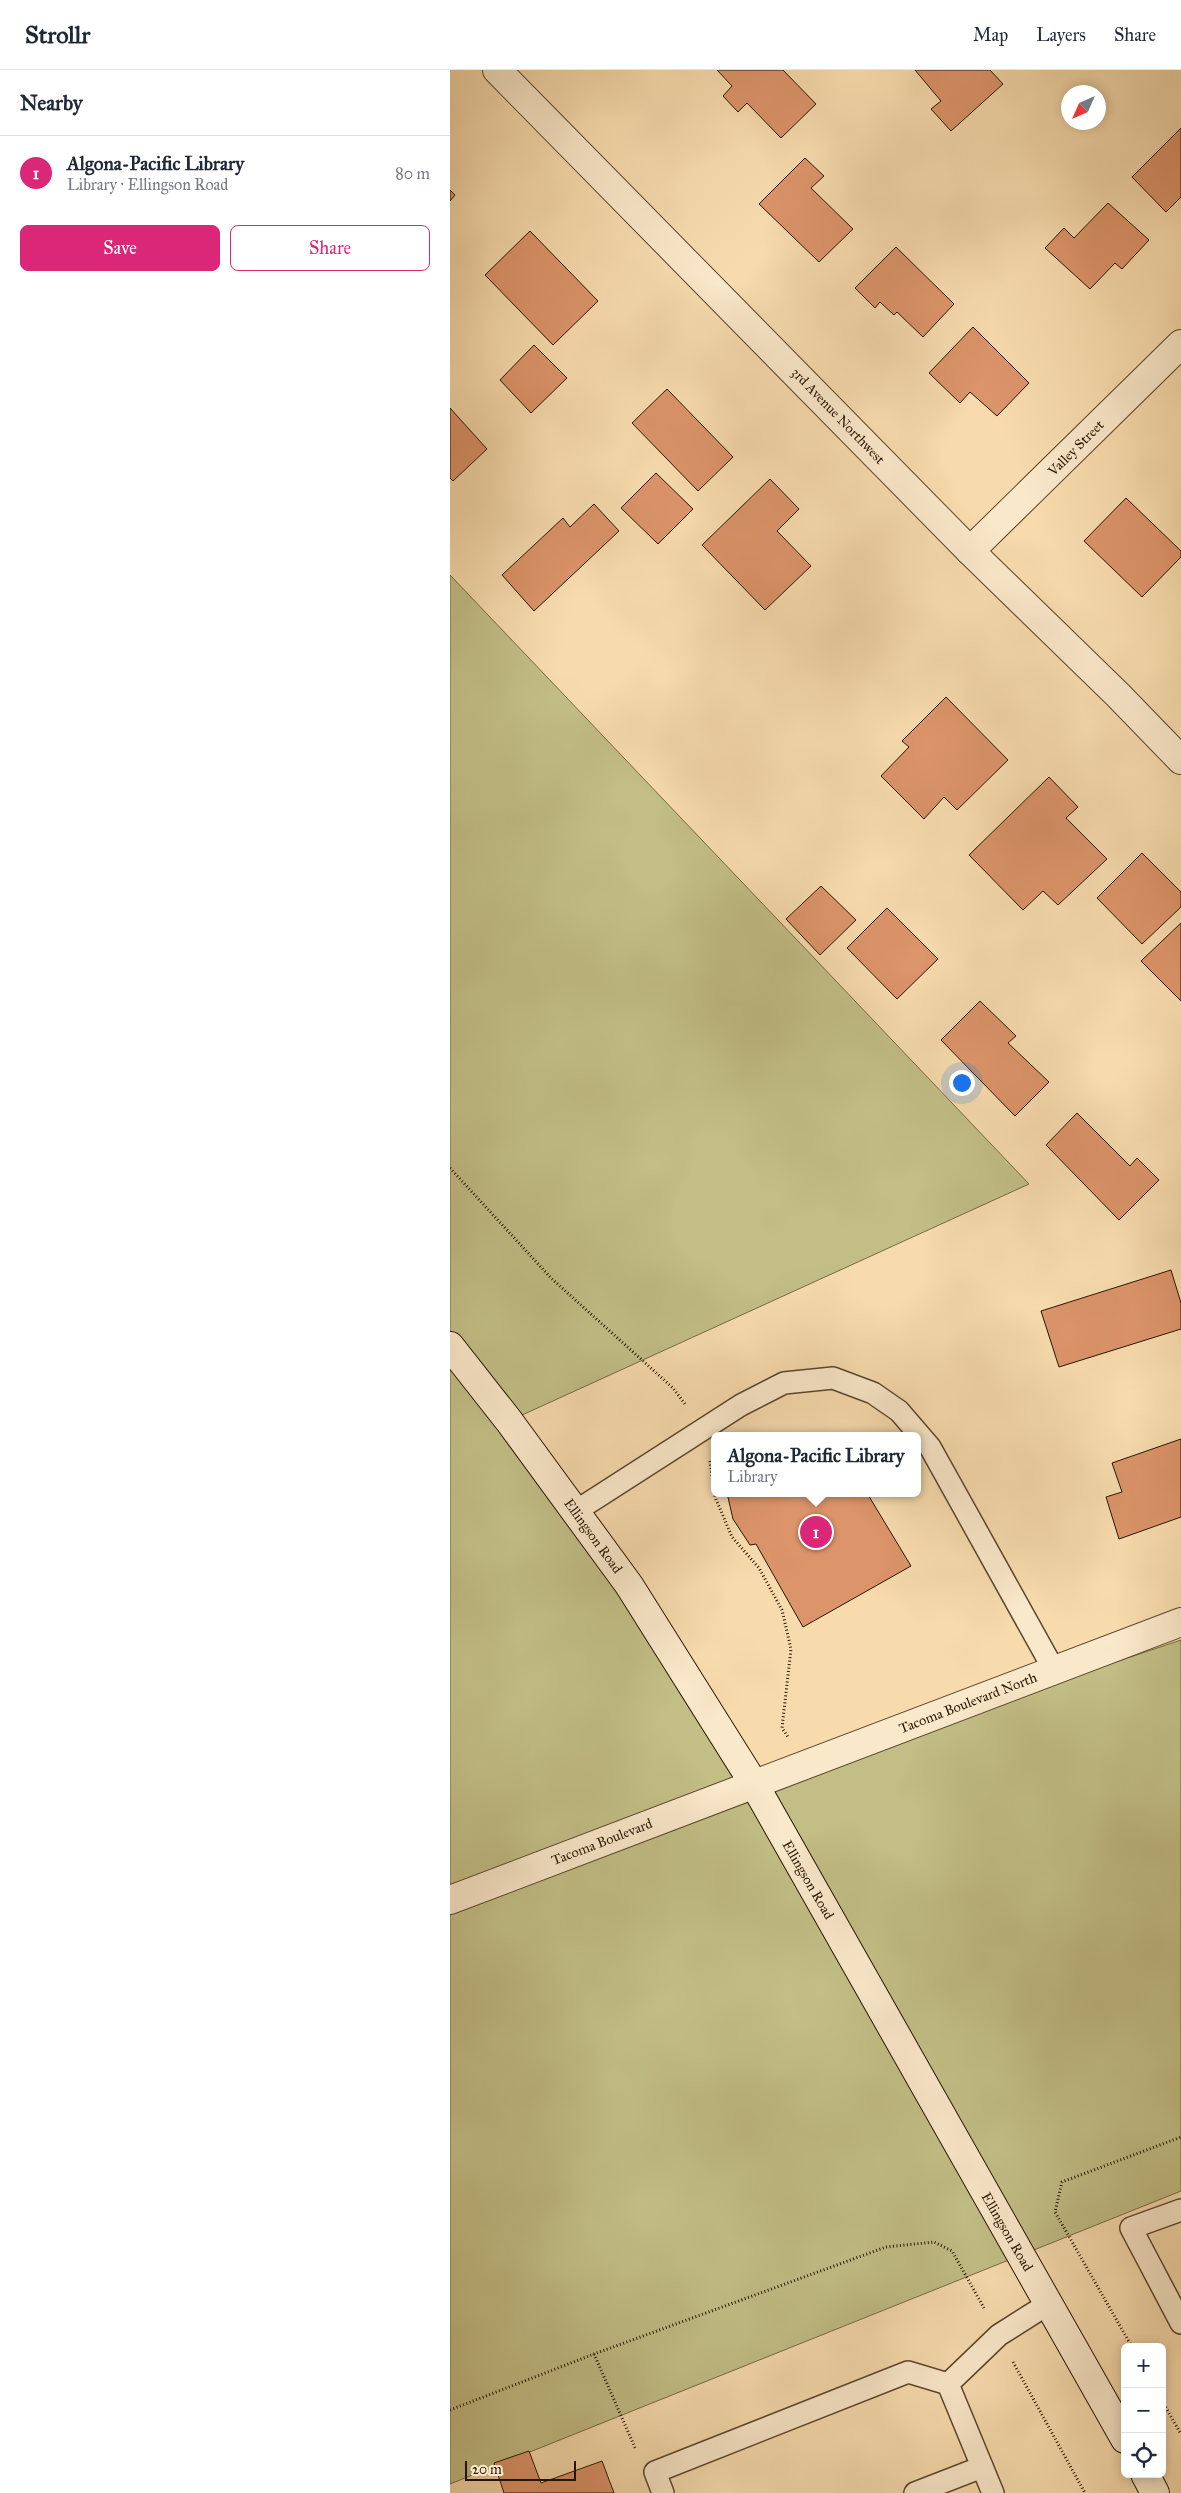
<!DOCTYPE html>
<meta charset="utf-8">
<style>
:root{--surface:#fff;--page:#f6f6f7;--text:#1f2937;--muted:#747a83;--line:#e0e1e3;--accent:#db2777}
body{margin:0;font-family:"IM FELL Great Primer",serif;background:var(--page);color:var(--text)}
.controls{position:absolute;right:15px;bottom:15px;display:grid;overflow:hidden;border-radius:8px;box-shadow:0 2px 12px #0003}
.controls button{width:45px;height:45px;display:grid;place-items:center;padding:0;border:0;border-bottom:1px solid var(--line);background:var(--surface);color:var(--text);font:25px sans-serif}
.compass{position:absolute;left:611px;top:15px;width:45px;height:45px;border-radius:50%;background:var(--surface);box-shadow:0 2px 12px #0003;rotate:225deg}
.scale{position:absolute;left:15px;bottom:12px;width:111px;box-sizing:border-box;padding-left:5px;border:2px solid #271502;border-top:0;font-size:14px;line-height:18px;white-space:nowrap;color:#271502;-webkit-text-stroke:4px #fae8ca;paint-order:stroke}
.you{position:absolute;left:511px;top:1012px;width:18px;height:18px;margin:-12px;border:4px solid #fff;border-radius:50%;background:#1a73e8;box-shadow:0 0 0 8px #1a73e833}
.badge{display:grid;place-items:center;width:32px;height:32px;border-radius:50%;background:var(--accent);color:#fff;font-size:16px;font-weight:700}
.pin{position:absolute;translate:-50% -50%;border:2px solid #fff;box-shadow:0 1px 5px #0006}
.popup{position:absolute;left:261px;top:1362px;width:210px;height:65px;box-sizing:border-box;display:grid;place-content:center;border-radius:8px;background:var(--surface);filter:drop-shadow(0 1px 4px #0005);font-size:16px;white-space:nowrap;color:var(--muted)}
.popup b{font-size:19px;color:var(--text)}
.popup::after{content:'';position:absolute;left:50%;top:100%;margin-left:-10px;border:10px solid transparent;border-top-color:var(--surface)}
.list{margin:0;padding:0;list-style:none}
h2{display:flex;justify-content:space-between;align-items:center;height:65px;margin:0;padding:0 20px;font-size:21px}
h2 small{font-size:16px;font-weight:400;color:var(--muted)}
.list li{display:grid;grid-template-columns:32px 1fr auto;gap:15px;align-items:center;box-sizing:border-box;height:75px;padding:0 20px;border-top:1px solid var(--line)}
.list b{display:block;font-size:19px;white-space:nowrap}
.list p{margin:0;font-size:16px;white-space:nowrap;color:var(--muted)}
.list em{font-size:16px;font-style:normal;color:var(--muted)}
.actions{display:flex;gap:10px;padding:15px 20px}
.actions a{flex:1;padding:11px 0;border:1px solid var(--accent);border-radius:8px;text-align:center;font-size:18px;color:var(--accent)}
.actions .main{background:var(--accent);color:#fff}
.icon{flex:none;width:28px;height:28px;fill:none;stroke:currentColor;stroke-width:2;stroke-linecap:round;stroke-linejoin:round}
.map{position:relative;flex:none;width:731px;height:2423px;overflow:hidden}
header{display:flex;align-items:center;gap:30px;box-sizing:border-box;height:70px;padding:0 25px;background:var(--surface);border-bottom:1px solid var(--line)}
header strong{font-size:24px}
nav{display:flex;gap:28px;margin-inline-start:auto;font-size:18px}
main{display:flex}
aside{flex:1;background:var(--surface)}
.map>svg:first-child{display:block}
.green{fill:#c2be86;stroke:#746a44}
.building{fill:#dc946a;stroke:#271502}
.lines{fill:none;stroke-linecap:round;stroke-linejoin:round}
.lane-casing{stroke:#5b462d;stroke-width:24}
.street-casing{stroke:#5b462d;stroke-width:30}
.secondary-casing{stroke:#271502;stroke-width:30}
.path{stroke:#271502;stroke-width:3;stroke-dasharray:1 2.5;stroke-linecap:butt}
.lane{stroke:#fae8ca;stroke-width:21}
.street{stroke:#fae8ca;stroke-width:28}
.secondary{stroke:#fae8ca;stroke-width:28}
.labels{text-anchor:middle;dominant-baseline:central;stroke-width:4.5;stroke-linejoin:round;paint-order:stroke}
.street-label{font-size:14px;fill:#271502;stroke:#fae8ca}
</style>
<header>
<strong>Strollr</strong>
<nav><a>Map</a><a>Layers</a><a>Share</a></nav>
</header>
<main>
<aside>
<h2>Nearby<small></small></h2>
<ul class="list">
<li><span class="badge">1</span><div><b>Algona-Pacific Library</b><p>Library · Ellingson Road</p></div><em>80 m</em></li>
</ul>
<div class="actions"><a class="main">Save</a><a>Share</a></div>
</aside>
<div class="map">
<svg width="731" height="2423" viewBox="0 0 731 2423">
<rect width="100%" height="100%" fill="#f7dbad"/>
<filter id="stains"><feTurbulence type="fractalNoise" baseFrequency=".004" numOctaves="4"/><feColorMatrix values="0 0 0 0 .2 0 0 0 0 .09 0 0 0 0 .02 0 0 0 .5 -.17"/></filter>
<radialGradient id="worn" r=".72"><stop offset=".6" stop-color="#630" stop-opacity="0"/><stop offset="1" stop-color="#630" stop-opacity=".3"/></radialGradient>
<polygon class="green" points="0,505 579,1114 59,1351 304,1714 731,1570 731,2121 0,2414"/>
<g class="building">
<polygon points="267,0 333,0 366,34 331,68 297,33 288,42 273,26 282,16"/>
<polygon points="465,0 540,0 553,14 501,61 481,39 491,31"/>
<polygon points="731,58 731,127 716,142 682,107"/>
<polygon points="355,88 374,106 361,118 403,159 369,192 309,134"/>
<polygon points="0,120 5,125 0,131"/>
<polygon points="658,133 699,170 672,199 665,193 640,219 595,178 614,158 624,168"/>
<polygon points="80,161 148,231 103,275 35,205"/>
<polygon points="446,177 504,234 473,267 447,242 444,245 430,232 425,238 405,218"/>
<polygon points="523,257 579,313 547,346 520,322 510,333 479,303"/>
<polygon points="84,275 117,308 81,343 50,310"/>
<polygon points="217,319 283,387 248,421 182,353"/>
<polygon points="0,338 37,379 3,411 0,408"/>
<polygon points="206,403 243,439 208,474 171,438"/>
<polygon points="320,409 349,439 327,461 361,496 315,540 252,475"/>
<polygon points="676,428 731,481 731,487 692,527 634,471"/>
<polygon points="144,434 169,461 84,541 52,505 113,448 120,457"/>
<polygon points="496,627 558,690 507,740 494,727 474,749 431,706 459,677 452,671"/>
<polygon points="599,707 628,737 616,748 657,789 608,835 593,821 573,840 519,785"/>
<polygon points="692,783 731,822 731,837 692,874 647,828"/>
<polygon points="371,816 406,850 370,885 336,849"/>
<polygon points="437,838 488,889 447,929 397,878"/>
<polygon points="731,853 731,931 691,891"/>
<polygon points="530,931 566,966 558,973 599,1012 565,1046 491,970"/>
<polygon points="627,1043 680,1096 687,1088 709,1110 669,1150 596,1075"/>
<polygon points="721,1200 731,1233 731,1259 609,1297 591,1241"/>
<polygon points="731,1369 731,1447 669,1469 656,1427 672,1422 662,1393"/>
<polygon points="277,1423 417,1423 461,1496 353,1557 306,1474 300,1475 283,1449"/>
<polygon points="79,2381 91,2413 152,2391 164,2423 54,2423 44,2393"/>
</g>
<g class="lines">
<g class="lane-casing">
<g id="lane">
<polyline points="126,1441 291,1335 334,1313 383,1308 423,1323 449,1341 480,1377 604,1600"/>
<polyline points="731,2140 681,2158 731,2253"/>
<polyline points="213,2423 205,2402 458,2302 498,2314"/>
<polyline points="465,2423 532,2397"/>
<polyline points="543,2423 498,2314 549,2265 598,2234"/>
</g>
</g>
<g class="street-casing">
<g id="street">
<polyline points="47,0 520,481 668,625 731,690"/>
<polyline points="520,481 731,274"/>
<polyline points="0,1830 731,1552"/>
</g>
</g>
<g class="secondary-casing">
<g id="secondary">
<polyline points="0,1276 59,1351 179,1515 304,1714 675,2369"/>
<polyline points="695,2404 705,2423"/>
</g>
</g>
<g class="path">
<polyline points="0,1098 101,1208 223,1318 235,1334"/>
<polyline points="260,1391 265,1427 282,1467 309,1498 332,1540 341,1579 332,1658 338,1667"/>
<polyline points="682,2277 605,2142 612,2112 731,2067"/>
<polyline points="144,2284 186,2380"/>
<polyline points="563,2292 635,2423"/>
<polyline points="712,2331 731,2364"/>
<polyline points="0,2340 144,2284 436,2177 484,2172 502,2181 534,2238"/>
</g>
<use href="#lane" class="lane"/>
<use href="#street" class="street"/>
<use href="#secondary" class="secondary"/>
</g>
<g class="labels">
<g class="street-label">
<text transform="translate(388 346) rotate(46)">3rd Avenue Northwest</text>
<text transform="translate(626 378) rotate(-45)">Valley Street</text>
<text transform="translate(143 1466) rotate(54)">Ellingson Road</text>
<text transform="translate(518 1633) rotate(-21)">Tacoma Boulevard North</text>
<text transform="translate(152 1772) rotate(-21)">Tacoma Boulevard</text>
<text transform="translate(358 1810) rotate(60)">Ellingson Road</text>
<text transform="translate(557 2162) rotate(60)">Ellingson Road</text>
</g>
</g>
<rect width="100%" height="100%" filter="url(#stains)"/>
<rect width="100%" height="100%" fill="url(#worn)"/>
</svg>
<div class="controls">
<button>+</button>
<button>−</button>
<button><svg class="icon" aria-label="locate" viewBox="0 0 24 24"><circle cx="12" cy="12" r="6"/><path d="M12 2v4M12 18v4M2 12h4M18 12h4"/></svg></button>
</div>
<svg class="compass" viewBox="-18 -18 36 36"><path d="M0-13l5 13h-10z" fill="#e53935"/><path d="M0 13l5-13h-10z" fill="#747a83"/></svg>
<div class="scale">20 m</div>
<div class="you"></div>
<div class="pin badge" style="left:366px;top:1462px">1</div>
<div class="popup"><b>Algona-Pacific Library</b>Library</div>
</div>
</main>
